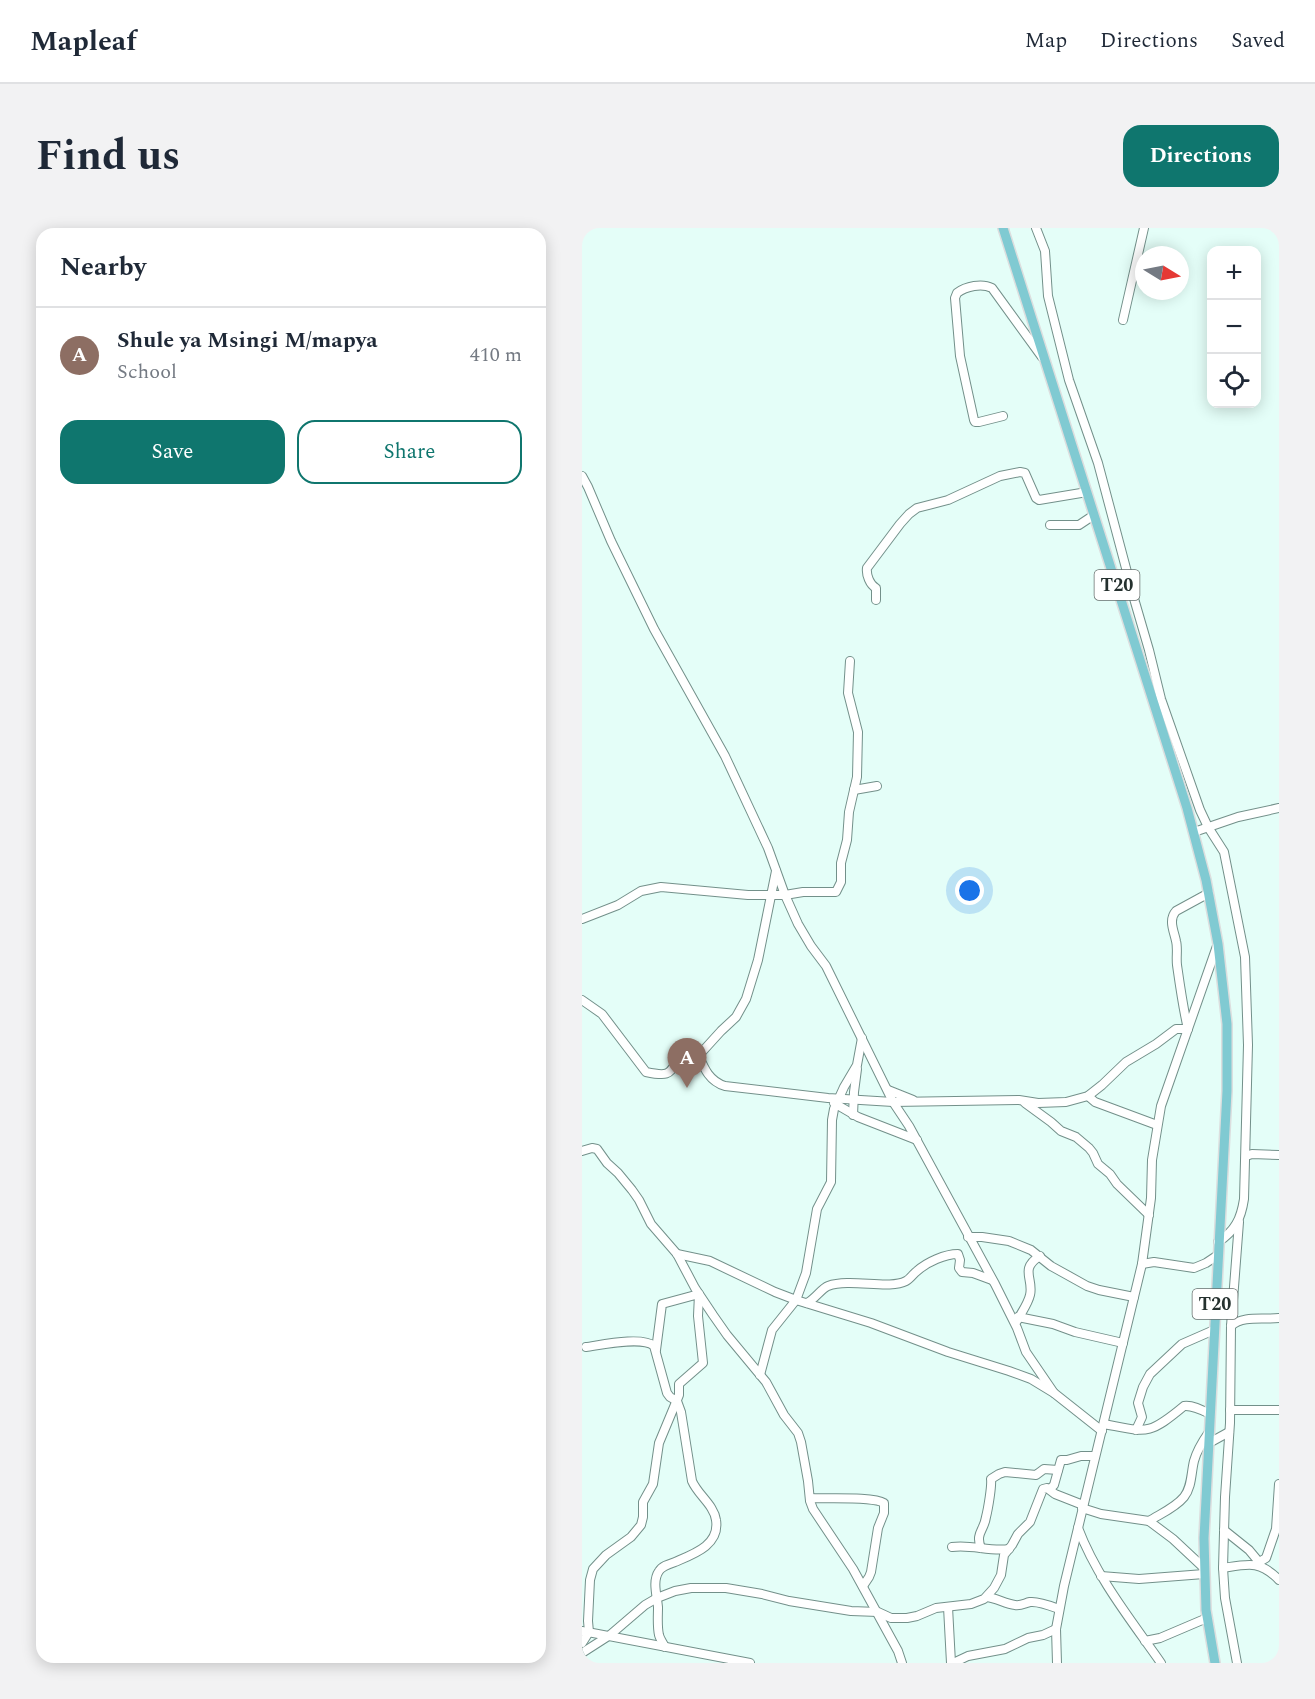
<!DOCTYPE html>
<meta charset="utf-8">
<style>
:root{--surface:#fff;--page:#f2f2f3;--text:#1f2937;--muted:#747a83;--line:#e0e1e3;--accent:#0f766e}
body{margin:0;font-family:Spectral,serif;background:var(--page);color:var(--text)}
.controls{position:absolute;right:18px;top:18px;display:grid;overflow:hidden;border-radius:12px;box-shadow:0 3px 15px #0003}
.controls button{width:54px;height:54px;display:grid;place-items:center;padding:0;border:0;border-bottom:2px solid var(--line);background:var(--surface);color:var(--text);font:30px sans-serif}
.compass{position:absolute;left:553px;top:18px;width:54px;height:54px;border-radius:50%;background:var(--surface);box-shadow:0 3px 15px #0003;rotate:100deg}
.you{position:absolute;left:388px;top:663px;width:21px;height:21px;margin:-15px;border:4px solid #fff;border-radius:50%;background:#1a73e8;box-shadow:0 0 0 9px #1a73e833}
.badge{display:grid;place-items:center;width:39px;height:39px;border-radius:50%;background:var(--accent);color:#fff;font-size:20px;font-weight:700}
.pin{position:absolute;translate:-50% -50px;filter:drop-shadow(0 2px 3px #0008)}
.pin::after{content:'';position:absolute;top:32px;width:21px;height:18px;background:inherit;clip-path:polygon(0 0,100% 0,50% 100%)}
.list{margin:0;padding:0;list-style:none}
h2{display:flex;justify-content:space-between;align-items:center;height:78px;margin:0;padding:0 24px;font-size:26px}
h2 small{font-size:20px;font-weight:400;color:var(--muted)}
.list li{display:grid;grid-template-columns:39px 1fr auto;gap:18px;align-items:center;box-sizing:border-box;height:96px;padding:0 24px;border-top:2px solid var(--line)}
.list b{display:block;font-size:22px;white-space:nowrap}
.list p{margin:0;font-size:20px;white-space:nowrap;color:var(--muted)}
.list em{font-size:20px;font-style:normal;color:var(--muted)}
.actions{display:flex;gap:12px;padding:18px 24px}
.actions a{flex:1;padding:14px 0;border:2px solid var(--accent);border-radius:18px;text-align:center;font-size:21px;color:var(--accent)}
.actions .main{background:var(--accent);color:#fff}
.icon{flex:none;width:33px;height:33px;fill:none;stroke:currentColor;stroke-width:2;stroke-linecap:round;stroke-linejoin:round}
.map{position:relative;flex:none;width:697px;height:1435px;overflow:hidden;border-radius:18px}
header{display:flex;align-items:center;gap:36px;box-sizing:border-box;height:84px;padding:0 30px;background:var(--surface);border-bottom:2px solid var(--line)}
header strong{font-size:28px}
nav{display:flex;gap:33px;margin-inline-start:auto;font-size:21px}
.intro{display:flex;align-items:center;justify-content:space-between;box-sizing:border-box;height:144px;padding:0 36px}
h1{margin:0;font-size:42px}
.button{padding:15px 27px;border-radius:18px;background:var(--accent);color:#fff;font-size:21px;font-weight:700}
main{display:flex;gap:36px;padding:0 36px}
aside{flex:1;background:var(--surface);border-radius:18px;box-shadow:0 3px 15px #0003}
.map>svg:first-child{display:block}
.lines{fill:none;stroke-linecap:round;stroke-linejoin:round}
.minor-casing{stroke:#73908a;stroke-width:10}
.major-casing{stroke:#dcdede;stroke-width:12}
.minor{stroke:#fff;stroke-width:8}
.major{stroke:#80cad2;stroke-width:9}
.labels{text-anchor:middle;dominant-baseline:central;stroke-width:4.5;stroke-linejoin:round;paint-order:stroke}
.shield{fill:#fff;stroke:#666f6d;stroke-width:1.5}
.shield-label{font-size:18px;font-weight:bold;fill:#25312f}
</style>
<header>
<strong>Mapleaf</strong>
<nav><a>Map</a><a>Directions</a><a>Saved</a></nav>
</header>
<div class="intro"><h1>Find us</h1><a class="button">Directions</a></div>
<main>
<aside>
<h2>Nearby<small></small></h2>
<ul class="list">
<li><span class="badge" style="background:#8d6e63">A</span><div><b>Shule ya Msingi M/mapya</b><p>School</p></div><em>410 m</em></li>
</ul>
<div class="actions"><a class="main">Save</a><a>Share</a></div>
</aside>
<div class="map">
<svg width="697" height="1435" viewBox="0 0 697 1435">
<rect width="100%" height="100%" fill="#e4fef8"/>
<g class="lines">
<g class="minor-casing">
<g id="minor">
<path d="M454 0 463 23 466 68 487 152 516 235 553 374 567 422 579 471 618 582 626 599 642 624 663 729 666 817 662 971C659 991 653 1003 636 1014"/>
<polyline points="541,92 562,0"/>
<path d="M421 188 397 194H393L392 192 378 128 373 70 375 65C384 58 400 55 410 60L460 129"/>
<polyline points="0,248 6,259 29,313 72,401 143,528 186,620 203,667 216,696 229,718 244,738 311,874 327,898 413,1056 435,1100 444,1124 472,1165"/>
<polyline points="468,297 497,297 512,287"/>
<path d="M294 372V360C288 357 284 347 285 340L318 296 327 286 335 280 366 272 418 248 438 244 443 245 454 270 457 272 505 264"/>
<polyline points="272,562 295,558"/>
<polyline points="612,604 656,589 697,580"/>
<polyline points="0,691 36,677 59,663 79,659 166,667 203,667 221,664 254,664 259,654 259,635 265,612 267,584 275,549 276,504 266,465 268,433"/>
<path d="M0 772 20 786 64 844C92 850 86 844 101 825H119L139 803 154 789 164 771 176 732 194 643"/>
<path d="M116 826C122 840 127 853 143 858L246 870 311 874 437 872 456 875 484 874 506 868 520 857 544 834 574 816 594 801H606C601 780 598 758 595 737 594 729 596 720 594 713 592 703 586 692 594 683L627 665"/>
<polyline points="306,862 331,872"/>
<polyline points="506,868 513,874 575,897"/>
<polyline points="252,875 276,889 335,912"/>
<polyline points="443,875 469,894 479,903 494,909 507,920 511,925 516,936 528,946 535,956 567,987"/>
<polyline points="271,887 272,864 275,841"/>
<polyline points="0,923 10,920 15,921 25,935 36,945 50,962 57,972 69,996 95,1026 113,1060 131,1087 145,1107 184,1154 202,1187 216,1205 219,1214 226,1253 228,1273 231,1281 271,1341 316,1423 320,1435"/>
<polyline points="664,928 670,926 697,927"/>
<polyline points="386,1009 400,1009 427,1013 449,1022 469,1038 505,1058 517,1062 552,1069"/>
<polyline points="95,1026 128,1033 193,1064 214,1072 289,1095 366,1124 427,1143 449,1151 472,1165 520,1203"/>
<polyline points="560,1036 572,1034 612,1040 624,1035 636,1027"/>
<path d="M225 1075C233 1071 240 1060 246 1058 269 1050 307 1062 324 1053 328 1051 331 1046 335 1043 345 1034 363 1026 376 1026L378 1032 377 1040 380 1044 391 1045 410 1052"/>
<polyline points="436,1089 471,1096 493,1104 541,1115"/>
<path d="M435 1093C439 1085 446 1076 448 1067 452 1051 437 1041 458 1028"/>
<path d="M649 1098C661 1087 682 1092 697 1090"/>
<path d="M4 1119C19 1117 60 1108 72 1118L85 1165 88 1169 95 1173 99 1184 110 1253C116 1267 132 1277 134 1292 138 1317 112 1326 93 1334 87 1336 80 1338 77 1343 70 1353 75 1368 76 1379 76 1388 75 1398 77 1407 78 1411 81 1415 83 1419"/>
<polyline points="178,1147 190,1102 214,1072 224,1045 235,981 249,954 250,892 252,881 262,859 275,837 280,810"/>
<polyline points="648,1182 697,1182"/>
<path d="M522 1196C565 1204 566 1208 602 1178 611 1177 620 1182 628 1186"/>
<polyline points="554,1202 560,1189 556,1175 561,1159 568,1146 600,1116 632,1102"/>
<polyline points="627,1215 647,1204"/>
<polyline points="468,1261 472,1257 479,1232 485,1232 499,1228 513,1228"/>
<path d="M228 1270C244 1271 291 1268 302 1275V1285L296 1300 289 1344 287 1349 281 1358"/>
<polyline points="500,1280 519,1286 567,1293 591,1311 622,1340"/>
<path d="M567 1293C578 1286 593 1280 602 1269 610 1259 609 1245 612 1233 615 1222 620 1214 627 1204"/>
<path d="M496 1300C515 1350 549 1392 579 1435"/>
<polyline points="642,1302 667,1322 677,1334"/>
<path d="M370 1319C389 1316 408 1324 427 1321"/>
<path d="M399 1320C393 1305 402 1303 404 1289 406 1281 410 1258 409 1251L417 1246 423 1244 454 1247 462 1241 476 1242"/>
<polyline points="674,1336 684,1330 694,1301 697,1256"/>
<path d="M641 1340C666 1336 678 1332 697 1352"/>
<polyline points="519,1348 557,1351 622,1346"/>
<path d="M405 1369C414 1370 424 1376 433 1377 439 1378 443 1375 448 1374 457 1373 469 1378 477 1381"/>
<polyline points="366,1379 369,1435"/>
<polyline points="0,1403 168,1435"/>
<polyline points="563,1413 578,1410 625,1390"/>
<polyline points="0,1415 7,1404 6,1393 8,1352 11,1341 24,1327 49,1309 59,1297 61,1289 61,1274 71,1256 77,1215 97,1167 97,1156 121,1135 116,1088 117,1066 80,1076 74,1122"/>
<polyline points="0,1425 28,1407 63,1377 75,1370 93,1363 109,1360 144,1360 180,1366 207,1373 269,1383 296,1384 309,1390 325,1390 335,1388 354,1380 389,1376 402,1371 412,1360 419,1347 422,1327 430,1317 436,1306 448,1294 461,1261 465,1260 473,1266 501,1277"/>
<polyline points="371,1435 386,1428 423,1421 446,1410 461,1407 474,1401"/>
<polyline points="475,1435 474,1401 482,1358 560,1036 569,970 570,932 579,878 635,718"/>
<polyline points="655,1435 643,1370 641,1340 643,1269 648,1195 649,1098 657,994"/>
</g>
</g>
<g class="major-casing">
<polyline id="major" points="421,0 605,580 624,652 636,716 645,796 645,863 622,1310 624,1382 633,1435"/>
</g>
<use href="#minor" class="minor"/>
<use href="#major" class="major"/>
</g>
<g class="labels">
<g class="shield">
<rect x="512.5" y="342" width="45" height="30" rx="4.5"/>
<rect x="610.5" y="1061" width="45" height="30" rx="4.5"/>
</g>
<g class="shield-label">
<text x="535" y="357">T20</text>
<text x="633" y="1076">T20</text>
</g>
</g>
</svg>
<div class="controls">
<button>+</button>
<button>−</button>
<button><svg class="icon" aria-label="locate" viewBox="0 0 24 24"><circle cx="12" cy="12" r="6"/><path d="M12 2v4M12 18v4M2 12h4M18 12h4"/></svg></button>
</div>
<svg class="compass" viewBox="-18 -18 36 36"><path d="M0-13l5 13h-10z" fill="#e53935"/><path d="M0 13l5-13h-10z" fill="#747a83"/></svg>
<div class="you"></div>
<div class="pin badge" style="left:105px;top:860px;background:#8d6e63">A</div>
</div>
</main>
